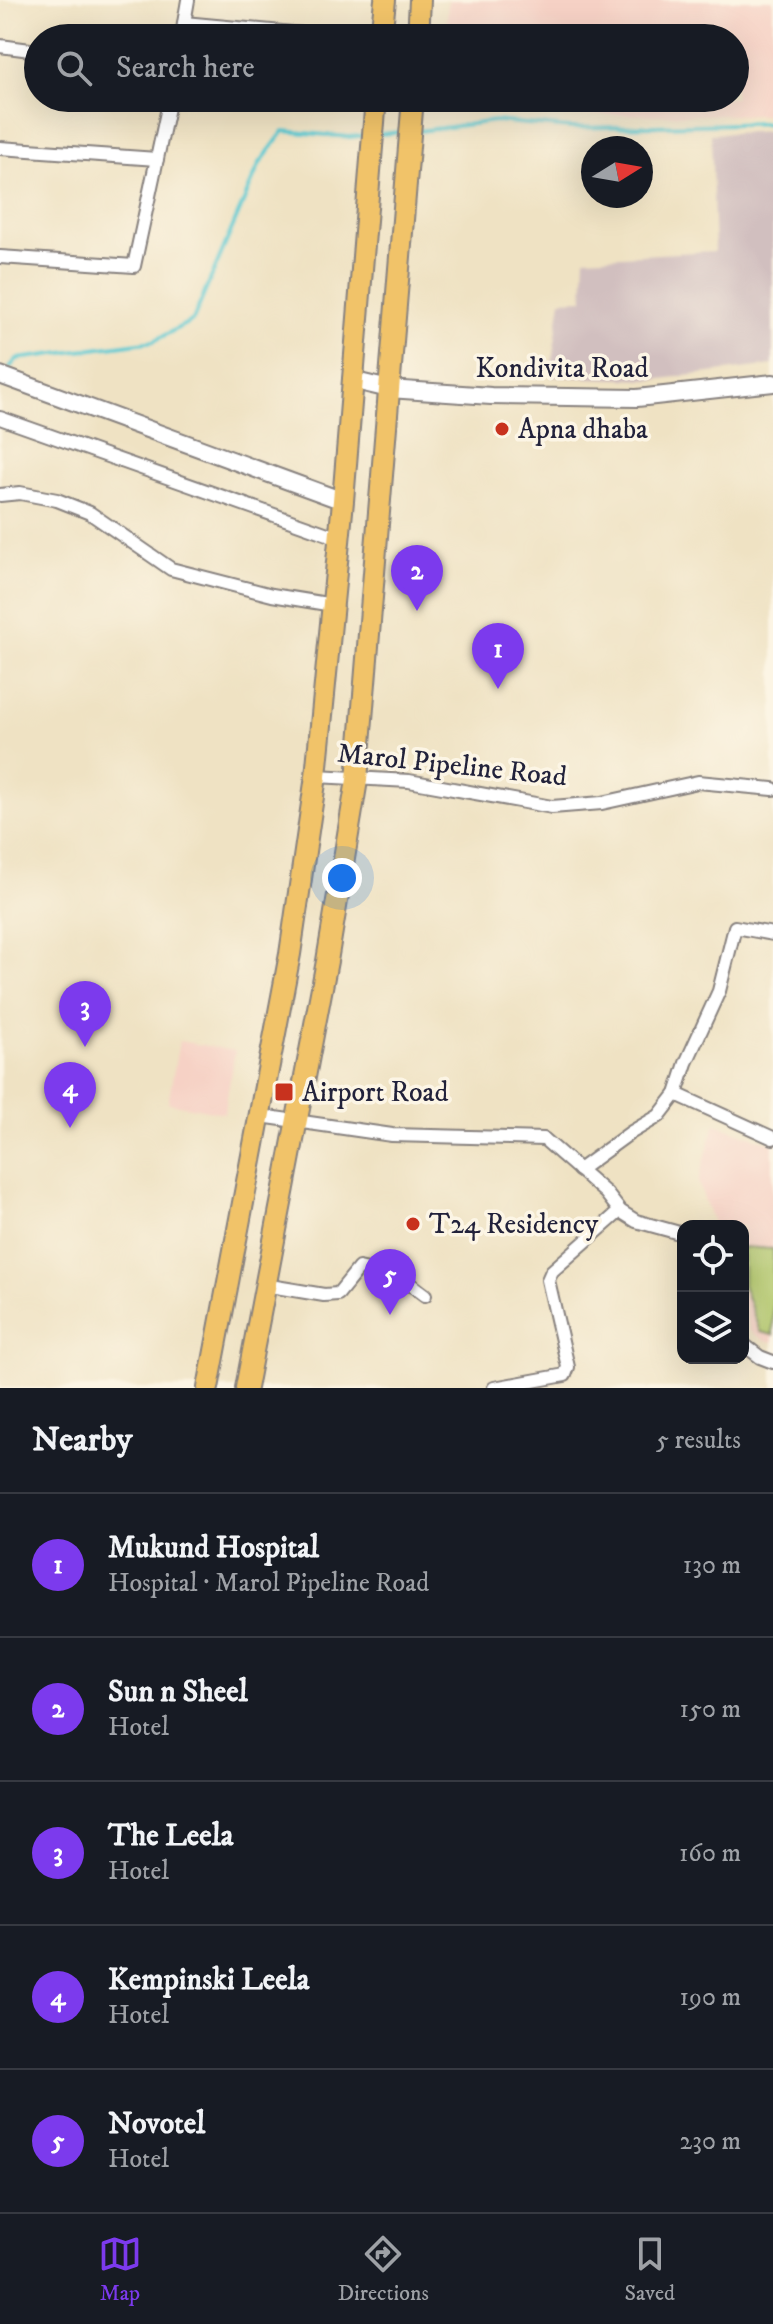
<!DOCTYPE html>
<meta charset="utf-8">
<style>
:root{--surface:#171b24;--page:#20242c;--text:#f1f3f6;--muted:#9ea1a6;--line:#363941;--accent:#7c3aed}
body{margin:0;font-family:"IM FELL DW Pica",serif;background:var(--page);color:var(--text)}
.controls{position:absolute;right:24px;bottom:24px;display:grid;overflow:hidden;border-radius:16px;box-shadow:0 8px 32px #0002}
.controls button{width:72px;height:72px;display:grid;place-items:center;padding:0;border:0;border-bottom:2px solid var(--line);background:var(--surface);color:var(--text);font:40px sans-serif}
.compass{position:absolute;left:581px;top:136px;width:72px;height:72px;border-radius:50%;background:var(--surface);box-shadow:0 8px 32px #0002;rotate:79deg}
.you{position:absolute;left:342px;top:878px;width:28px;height:28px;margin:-20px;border:6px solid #fff;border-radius:50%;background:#1a73e8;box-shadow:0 0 0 12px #1a73e833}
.badge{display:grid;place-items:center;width:52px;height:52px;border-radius:50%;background:var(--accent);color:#fff;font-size:26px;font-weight:700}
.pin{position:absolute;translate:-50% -66px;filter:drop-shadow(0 2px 4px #0008)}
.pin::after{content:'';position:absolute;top:42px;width:28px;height:24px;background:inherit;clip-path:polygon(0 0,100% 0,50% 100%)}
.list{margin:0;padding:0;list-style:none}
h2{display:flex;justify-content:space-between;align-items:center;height:104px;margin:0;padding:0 32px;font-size:34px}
h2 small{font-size:26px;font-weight:400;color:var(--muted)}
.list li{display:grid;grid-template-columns:52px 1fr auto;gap:24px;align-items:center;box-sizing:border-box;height:144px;padding:0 32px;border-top:2px solid var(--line)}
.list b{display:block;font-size:30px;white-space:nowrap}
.list p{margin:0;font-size:26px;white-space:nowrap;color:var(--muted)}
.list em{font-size:26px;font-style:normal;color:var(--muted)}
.icon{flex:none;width:44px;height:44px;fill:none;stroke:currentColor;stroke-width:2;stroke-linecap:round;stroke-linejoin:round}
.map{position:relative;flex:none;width:773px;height:1388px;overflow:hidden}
.search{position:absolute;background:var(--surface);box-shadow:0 8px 32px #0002;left:24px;right:24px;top:24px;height:88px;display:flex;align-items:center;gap:20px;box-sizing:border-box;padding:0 28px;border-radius:44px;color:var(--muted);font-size:30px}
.sheet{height:824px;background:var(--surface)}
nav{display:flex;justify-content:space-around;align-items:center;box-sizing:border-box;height:112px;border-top:2px solid var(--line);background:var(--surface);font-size:22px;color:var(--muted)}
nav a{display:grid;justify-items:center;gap:4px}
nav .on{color:var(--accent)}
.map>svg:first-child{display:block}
.built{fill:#f6d1c5}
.industrial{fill:#d1bfbf}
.green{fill:#b4c96d;stroke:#6b7654;stroke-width:2}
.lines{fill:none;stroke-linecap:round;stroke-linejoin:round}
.stream{stroke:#5cc9d1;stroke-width:4}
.minor-casing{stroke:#88827f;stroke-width:16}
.tertiary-casing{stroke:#88827f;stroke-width:20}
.primary-casing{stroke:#88827f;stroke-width:24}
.minor{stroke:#fff;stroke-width:12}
.tertiary{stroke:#fff;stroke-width:16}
.primary{stroke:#f1c369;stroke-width:20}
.poi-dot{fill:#c8321e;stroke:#fcf5e5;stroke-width:3}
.labels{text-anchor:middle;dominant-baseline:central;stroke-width:7;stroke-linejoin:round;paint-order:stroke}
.street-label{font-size:28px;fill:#22223b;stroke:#fcf5e5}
.poi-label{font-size:28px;fill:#22223b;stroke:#fcf5e5;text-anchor:start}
</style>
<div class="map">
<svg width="773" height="1388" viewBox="0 0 773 1388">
<rect width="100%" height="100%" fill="#fcf5e5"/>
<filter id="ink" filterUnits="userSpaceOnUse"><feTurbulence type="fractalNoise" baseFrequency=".0125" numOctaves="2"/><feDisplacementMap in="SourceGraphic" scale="16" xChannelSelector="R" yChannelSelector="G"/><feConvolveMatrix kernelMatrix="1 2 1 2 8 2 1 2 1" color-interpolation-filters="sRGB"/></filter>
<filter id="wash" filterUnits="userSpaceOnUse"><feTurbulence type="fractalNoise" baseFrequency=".006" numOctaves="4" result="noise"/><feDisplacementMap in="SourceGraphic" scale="32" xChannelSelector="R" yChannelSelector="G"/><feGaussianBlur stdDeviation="1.8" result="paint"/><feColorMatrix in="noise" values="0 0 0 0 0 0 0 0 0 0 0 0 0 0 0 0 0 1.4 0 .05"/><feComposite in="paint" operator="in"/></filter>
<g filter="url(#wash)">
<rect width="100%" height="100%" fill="#efe2c3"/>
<g class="built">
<polygon points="448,0 773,0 773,115 573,115 463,98 735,98 735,38 446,38"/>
<polygon points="179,1041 235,1051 224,1113 168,1103"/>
<polygon points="715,1124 773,1144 773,1342 765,1341 750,1331 743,1302 743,1226 714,1226 698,1182"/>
</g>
<polygon class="industrial" points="773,131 773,365 653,380 550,377 561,300 583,299 585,258 715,251 711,134"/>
<polygon class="green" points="743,1247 773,1249 773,1335 760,1332 743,1285"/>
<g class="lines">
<g class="stream">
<polyline points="418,131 495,121 571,128 773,123"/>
<polyline points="381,134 402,132"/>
<polyline points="10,367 17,359 154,341 193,320 260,163 284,131 349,137 368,135"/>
</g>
</g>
</g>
<g filter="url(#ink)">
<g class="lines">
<g class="minor-casing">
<g id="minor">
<polyline points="184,23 188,0"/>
<polyline points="182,38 184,23 326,36"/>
<polyline points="0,46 38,51"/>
<polyline points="0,148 157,159"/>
<polyline points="0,257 134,266 170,98"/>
<polyline points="0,418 339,538"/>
<polyline points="0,495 20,493 57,500 90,513 171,569 272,595 333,605"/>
<polyline points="316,776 409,781 552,807 602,803 698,782 773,789"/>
<polyline points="676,1094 773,1138"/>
<polyline points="261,1116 392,1135 544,1139 606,1193 620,1211 636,1221 683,1234"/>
<polyline points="579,1170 630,1133 659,1116 676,1094 686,1063 719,991 735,927 773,934"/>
<polyline points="264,1285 324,1295 338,1294 359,1268 401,1277 425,1295"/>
<polyline points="743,1344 760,1357 773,1362"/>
<polyline points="494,1388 565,1375 568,1367 548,1280 552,1271 620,1211"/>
</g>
</g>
<g class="tertiary-casing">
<g id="tertiary">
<polyline points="0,375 343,501"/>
<polyline points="351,380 389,389 491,396 637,398 773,383"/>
</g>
</g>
<g class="primary-casing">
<g id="primary">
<polyline points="381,38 385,0"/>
<polyline points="418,38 420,0"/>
<polyline points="208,1388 290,954 316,776 343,501 376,98"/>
<polyline points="246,1388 327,961 357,780 413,98"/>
</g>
</g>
<use href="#minor" class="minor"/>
<use href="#tertiary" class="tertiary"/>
<use href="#primary" class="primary"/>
</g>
</g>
<g class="poi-dot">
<circle cx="502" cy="429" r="8"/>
<rect x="274" y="1082" width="20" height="20" rx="4"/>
<circle cx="413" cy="1224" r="8"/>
</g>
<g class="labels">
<g class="street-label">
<text x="562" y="368">Kondivita Road</text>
<text transform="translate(452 765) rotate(6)">Marol Pipeline Road</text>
</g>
<g class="poi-label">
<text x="518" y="429">Apna dhaba</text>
<text x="302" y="1092">Airport Road</text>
<text x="429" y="1224">T24 Residency</text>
</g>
</g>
</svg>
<div class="controls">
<button><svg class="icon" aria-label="locate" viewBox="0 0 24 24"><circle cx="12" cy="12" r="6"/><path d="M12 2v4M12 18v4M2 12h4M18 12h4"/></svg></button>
<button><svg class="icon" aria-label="layers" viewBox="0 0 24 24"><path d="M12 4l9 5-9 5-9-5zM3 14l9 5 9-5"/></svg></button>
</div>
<svg class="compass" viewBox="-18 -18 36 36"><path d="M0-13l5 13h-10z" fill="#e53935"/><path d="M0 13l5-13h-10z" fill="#9ea1a6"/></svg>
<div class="you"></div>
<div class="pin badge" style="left:498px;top:689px">1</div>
<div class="pin badge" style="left:417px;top:611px">2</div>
<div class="pin badge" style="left:85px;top:1047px">3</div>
<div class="pin badge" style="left:70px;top:1128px">4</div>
<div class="pin badge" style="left:390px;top:1315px">5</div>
<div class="search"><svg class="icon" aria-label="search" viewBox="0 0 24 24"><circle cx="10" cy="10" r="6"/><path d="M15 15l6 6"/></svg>Search here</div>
</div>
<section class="sheet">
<h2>Nearby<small>5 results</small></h2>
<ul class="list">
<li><span class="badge">1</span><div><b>Mukund Hospital</b><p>Hospital · Marol Pipeline Road</p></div><em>130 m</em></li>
<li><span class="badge">2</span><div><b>Sun n Sheel</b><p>Hotel</p></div><em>150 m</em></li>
<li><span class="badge">3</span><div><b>The Leela</b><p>Hotel</p></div><em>160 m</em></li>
<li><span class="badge">4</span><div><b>Kempinski Leela</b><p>Hotel</p></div><em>190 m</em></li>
<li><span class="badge">5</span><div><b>Novotel</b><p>Hotel</p></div><em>230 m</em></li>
</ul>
</section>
<nav>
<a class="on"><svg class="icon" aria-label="map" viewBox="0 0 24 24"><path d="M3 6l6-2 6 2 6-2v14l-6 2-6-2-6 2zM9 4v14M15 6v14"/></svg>Map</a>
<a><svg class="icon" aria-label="directions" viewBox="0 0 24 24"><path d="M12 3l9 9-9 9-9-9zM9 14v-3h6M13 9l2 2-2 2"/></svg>Directions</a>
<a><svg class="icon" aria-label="saved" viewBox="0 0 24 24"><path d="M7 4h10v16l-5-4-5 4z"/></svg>Saved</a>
</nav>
